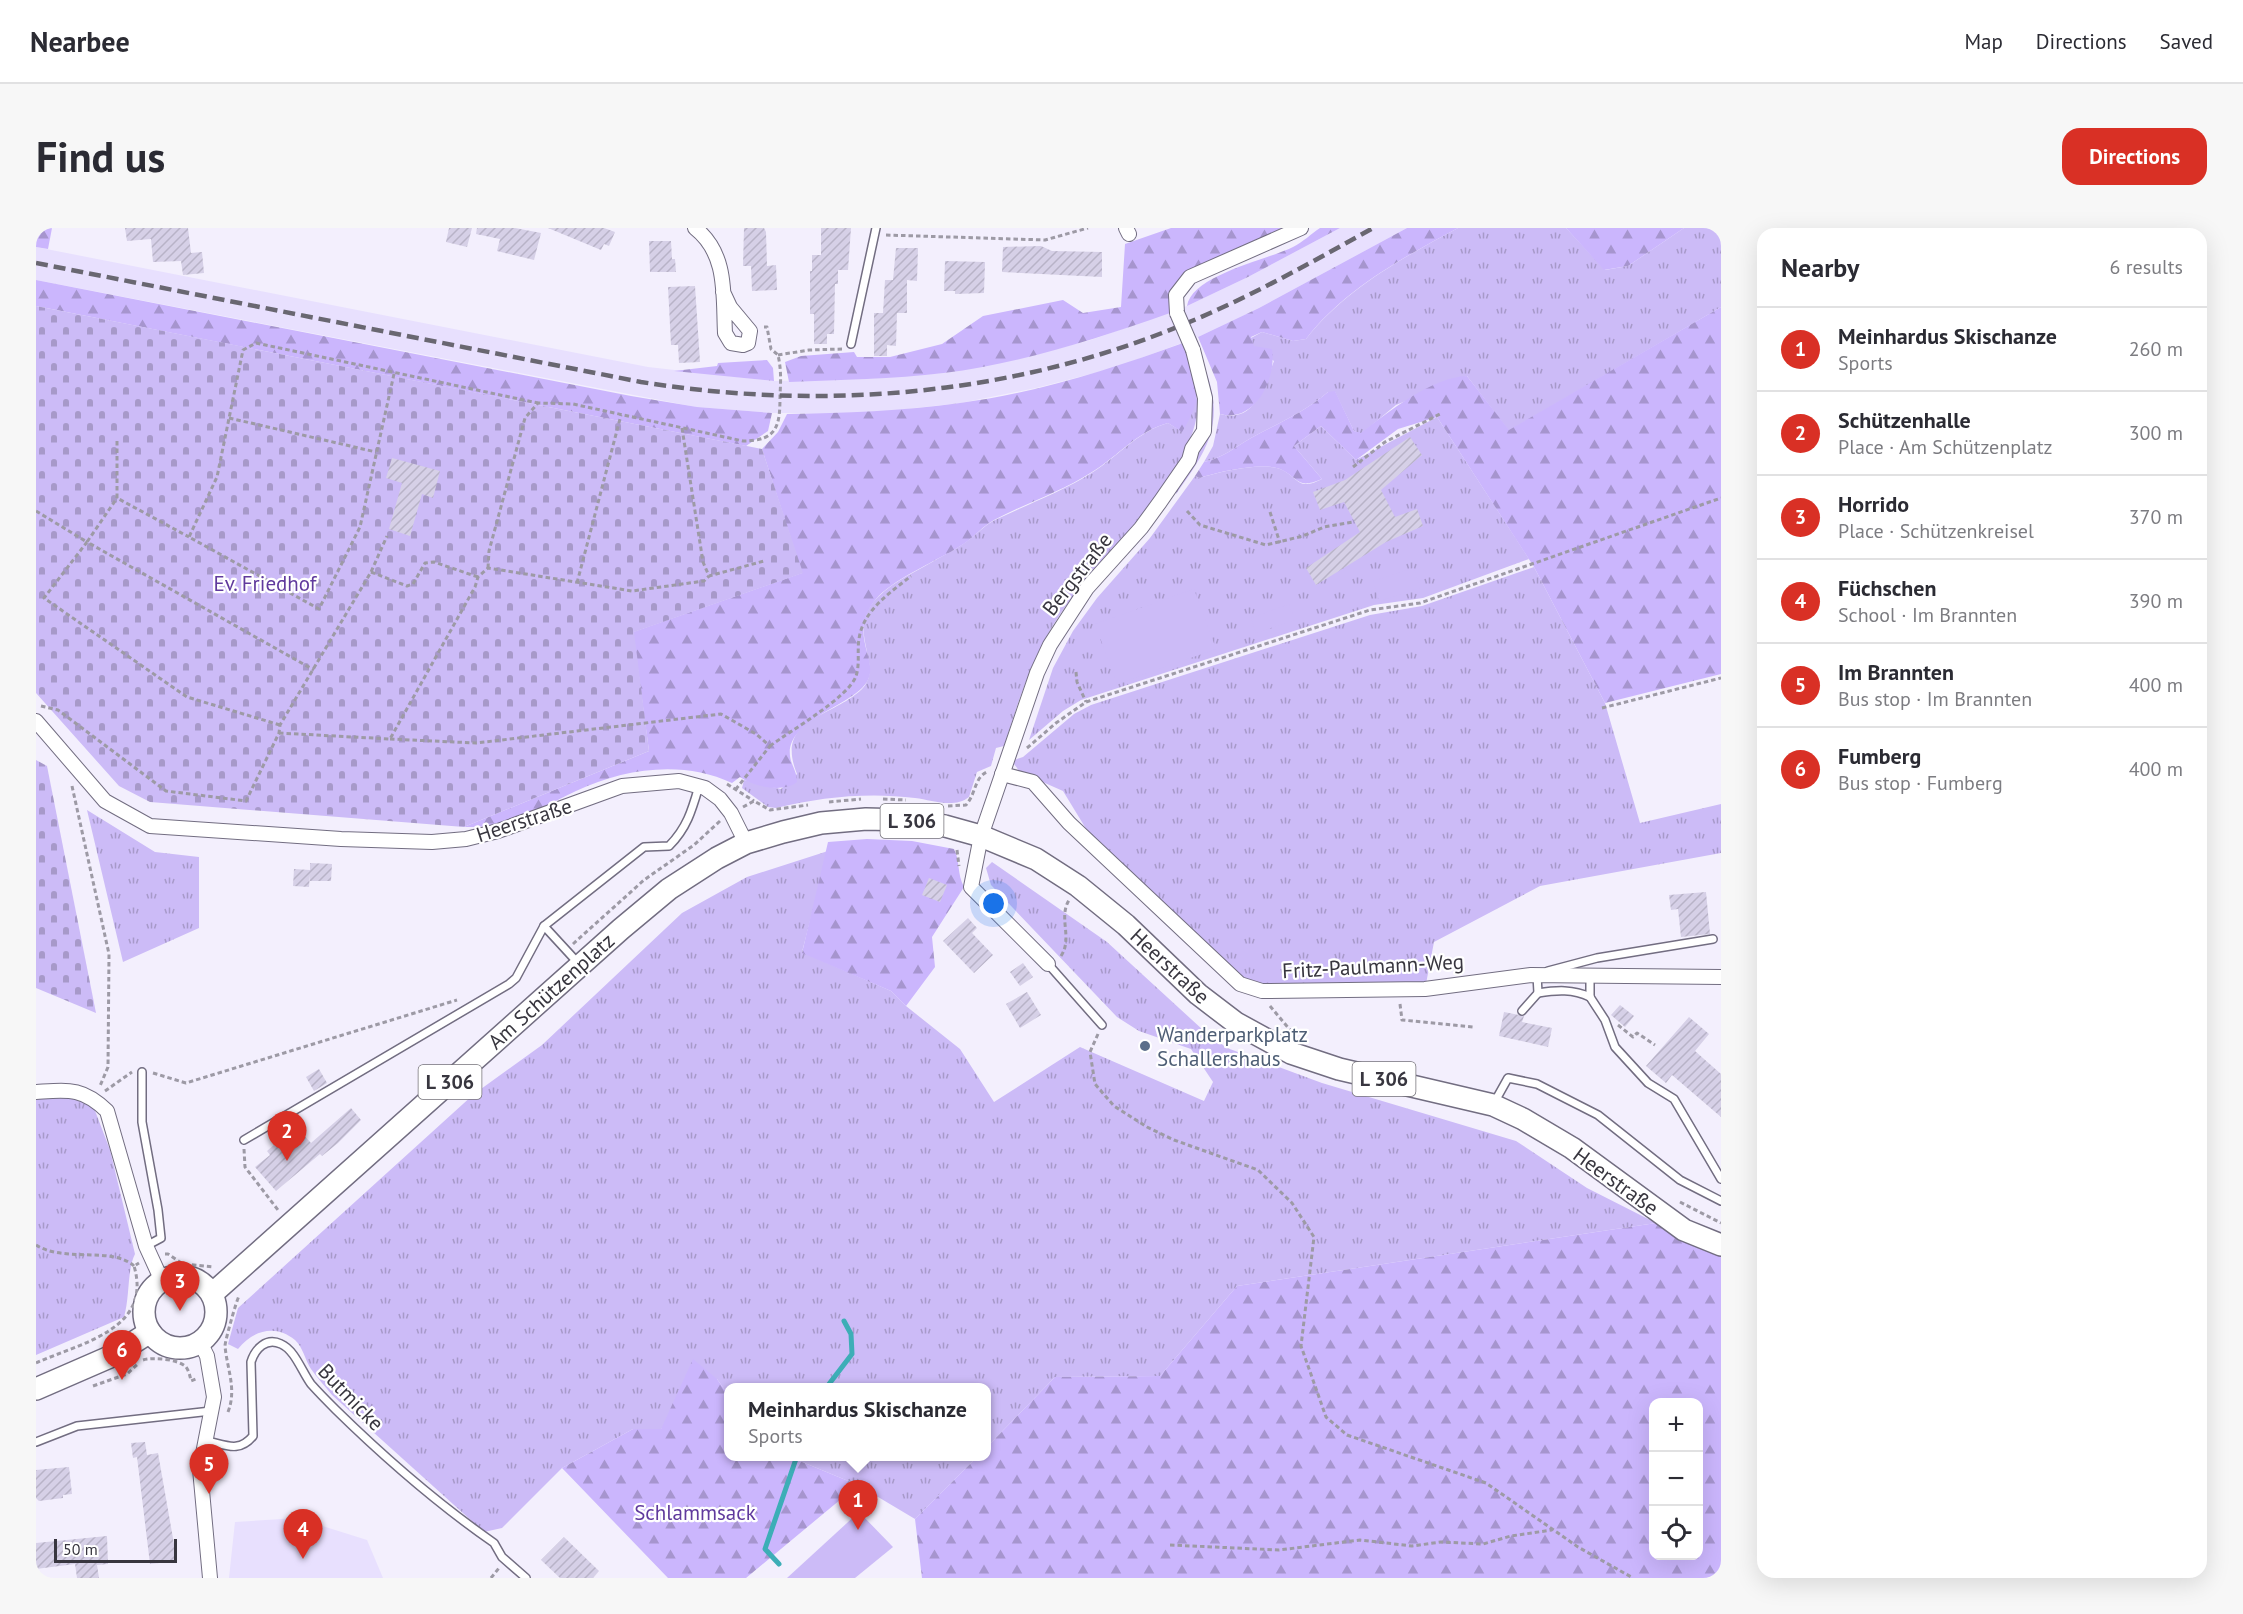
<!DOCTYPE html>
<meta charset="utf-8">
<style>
:root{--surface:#fff;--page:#f7f7f7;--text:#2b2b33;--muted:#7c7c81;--line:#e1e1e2;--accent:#d93025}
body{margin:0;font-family:"PT Sans",sans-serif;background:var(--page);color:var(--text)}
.controls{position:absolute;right:18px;bottom:18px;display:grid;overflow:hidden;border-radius:12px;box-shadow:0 6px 24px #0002}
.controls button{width:54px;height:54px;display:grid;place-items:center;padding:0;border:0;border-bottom:2px solid var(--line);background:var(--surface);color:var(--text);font:30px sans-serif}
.scale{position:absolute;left:18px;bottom:15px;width:123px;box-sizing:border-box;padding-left:6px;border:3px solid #38363f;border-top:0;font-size:16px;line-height:21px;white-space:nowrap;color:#38363f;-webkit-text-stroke:4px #fff;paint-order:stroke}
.you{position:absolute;left:958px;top:676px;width:21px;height:21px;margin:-15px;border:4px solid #fff;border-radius:50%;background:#1a73e8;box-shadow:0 0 0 9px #1a73e833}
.badge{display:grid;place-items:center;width:39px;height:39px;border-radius:50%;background:var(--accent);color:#fff;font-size:20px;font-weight:700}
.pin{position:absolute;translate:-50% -50px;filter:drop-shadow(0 2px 3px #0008)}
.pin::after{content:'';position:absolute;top:32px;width:21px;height:18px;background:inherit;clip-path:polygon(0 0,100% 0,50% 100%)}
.popup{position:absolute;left:688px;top:1155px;width:267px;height:78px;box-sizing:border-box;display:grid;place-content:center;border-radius:12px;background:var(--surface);filter:drop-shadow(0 2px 4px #0005);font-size:20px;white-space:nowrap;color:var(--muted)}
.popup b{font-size:22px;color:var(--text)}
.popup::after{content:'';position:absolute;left:50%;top:100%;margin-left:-12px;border:12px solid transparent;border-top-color:var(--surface)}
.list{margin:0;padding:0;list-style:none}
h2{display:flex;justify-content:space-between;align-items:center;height:78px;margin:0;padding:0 24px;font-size:26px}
h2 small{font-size:20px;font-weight:400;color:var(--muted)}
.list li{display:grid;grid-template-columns:39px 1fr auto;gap:18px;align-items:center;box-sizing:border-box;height:84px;padding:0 24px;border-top:2px solid var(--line)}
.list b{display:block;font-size:22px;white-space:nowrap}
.list p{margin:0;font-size:20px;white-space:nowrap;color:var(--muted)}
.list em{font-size:20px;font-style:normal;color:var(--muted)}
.icon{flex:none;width:33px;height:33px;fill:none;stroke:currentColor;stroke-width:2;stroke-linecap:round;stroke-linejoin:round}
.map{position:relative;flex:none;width:1685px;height:1350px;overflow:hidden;border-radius:18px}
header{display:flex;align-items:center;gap:36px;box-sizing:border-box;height:84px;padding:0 30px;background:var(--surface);border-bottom:2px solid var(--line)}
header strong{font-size:28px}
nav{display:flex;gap:33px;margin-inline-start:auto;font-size:21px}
.intro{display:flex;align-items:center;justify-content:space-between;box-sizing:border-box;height:144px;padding:0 36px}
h1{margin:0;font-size:42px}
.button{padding:15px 27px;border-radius:18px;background:var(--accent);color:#fff;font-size:21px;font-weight:700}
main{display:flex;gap:36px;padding:0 36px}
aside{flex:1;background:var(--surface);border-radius:18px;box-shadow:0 6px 24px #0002}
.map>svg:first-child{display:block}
.built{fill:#e8e0fe}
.grass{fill:url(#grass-tufts)}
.forest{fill:url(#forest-firs);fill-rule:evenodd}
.cemetery{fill:url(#cemetery-stones)}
.pitch{fill:#ccbbf7}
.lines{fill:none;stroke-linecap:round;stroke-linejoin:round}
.stream{stroke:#3daeb7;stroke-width:5}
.building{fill:url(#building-hatch)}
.service-casing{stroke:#726d81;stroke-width:10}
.minor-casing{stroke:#726d81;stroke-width:16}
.primary-casing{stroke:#726d81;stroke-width:24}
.path{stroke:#9d9aa5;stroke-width:3;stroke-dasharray:4.5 3;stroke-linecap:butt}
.service{stroke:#fff;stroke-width:7}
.minor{stroke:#fff;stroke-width:14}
.primary{stroke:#fff;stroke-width:21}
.rail{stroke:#696771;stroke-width:4.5;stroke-dasharray:12 6;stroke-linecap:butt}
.minor-bridge-casing{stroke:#726d81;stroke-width:16;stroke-linecap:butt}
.minor-bridge{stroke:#fff;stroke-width:14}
.service-dot{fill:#5c6f8a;stroke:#fff;stroke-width:2}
.labels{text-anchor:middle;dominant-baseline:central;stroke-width:4.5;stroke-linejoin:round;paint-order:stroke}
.shield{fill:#fff;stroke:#747279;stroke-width:1.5}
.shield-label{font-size:20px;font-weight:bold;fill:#38363f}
.street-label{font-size:21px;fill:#38363f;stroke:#fff}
.park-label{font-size:21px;fill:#603a9d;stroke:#fff}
.service-label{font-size:21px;fill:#4e5e75;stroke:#fff;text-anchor:start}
</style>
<header>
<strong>Nearbee</strong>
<nav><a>Map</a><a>Directions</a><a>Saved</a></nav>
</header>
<div class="intro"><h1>Find us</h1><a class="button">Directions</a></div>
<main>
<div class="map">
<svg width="1685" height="1350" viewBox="0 0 1685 1350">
<defs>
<pattern id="grass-tufts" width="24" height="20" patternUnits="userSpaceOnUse" patternTransform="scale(1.5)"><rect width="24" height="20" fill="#ccbbf7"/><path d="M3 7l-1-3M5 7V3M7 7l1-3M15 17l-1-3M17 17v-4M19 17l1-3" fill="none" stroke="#a799c9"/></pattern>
<pattern id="forest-firs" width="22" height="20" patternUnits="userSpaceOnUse" patternTransform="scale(1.5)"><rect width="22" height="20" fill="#cbb6fd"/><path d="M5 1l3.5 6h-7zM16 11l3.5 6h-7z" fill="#a695ce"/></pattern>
<pattern id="cemetery-stones" width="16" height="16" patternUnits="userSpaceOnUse" patternTransform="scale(1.5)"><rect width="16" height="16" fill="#ccbbf7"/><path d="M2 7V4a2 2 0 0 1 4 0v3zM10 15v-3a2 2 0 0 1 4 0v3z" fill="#a799c9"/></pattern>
<pattern id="building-hatch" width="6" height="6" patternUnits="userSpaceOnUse" patternTransform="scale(1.5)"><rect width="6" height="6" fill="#d6d0e7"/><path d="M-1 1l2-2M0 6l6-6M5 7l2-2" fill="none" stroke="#b8b3c7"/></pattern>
</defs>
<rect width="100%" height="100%" fill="#f3effd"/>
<g class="built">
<polygon points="1304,0 1371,0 1223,80 1162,109 1078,140 1000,160 925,175 834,185 736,185 660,179 0,52 0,19 612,139 738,153 830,151 909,145 982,131 1055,112 1151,78 1212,49"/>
<polygon points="261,1290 331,1312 347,1350 193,1350 199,1294"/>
</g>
<g class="grass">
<path d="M1422 0H1530L1569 42 1592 38 1648 0H1685V79L1473 203 1431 148 1360 177 1325 206 1318 203 1299 164H1292C1267 185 1243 195 1215 210 1199 219 1187 230 1168 234L1177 218 1184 186C1219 196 1228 159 1238 133L1217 118 1215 110 1226 104 1257 113 1270 111C1308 62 1368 29 1422 0Z"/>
<path d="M1171 146C1189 198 1169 225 1140 266V260C1170 216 1180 201 1171 146Z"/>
<path d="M1163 165C1164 248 1069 321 1025 385 997 425 983 472 968 518L960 520 955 538 941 544 933 569C918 581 896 572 879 570 832 564 785 569 740 580L732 579 706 560 708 552 745 561 761 546C738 490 796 490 826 461 850 436 807 403 842 369 858 353 883 342 903 330 912 325 922 320 930 314 940 307 949 297 959 292 992 276 1026 264 1057 244 1082 228 1103 203 1132 195L1145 203Z"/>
<path d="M1401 189 1493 331 1387 370 1338 377 1045 472 1027 483 993 512 1017 440 1037 403 1061 370 1114 310 1159 248 1164 250C1183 244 1226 234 1244 241 1263 249 1261 264 1286 251L1258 218 1285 198 1320 232Z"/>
<polygon points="1498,339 1569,475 1604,595 1685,576 1685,625 1504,658 1398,714 1389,761 1204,756 1066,627 1027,563 984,544 978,536 978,532 987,529 1038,486 1055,477 1334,387 1386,378"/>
<polygon points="51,582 119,624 163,629 163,700 87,734"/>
<path d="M792 623 766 724 855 763 870 778 924 821 958 874 1044 819 1168 873 1177 854 1155 821 1103 803 1081 789 955 657 950 640 956 634 1071 714 1167 802 1191 820 1286 855 1480 913 1551 960 1620 995 1201 1058 1124 1148 1019 1149 951 1219V1160H693V1168L681 1151 625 1201H597L526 1240 466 1300 448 1304 296 1167C289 1158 281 1150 275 1141 269 1132 267 1119 259 1112 239 1095 216 1103 202 1121L192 1116 202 1080 438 866 506 817 646 685 711 649Z"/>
<path d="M33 867 58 880 74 922 99 1026C91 1041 94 1069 88 1089L0 1127V871Z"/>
<polygon points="754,1229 941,1229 879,1291 822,1257"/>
</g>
<g class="forest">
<polygon points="0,0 16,0 12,21 0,19"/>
<path d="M1135 0H1256L1148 47C1135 57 1131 69 1134 85 1060 111 986 135 908 145 857 151 805 152 753 154L749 134 765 128 818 124 821 129H854L906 116 947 88 1027 72 1047 85 1085 79 1089 16Z"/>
<path d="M1284 0H1304L1212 49 1151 78C1156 47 1231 32 1257 19 1267 14 1275 6 1284 0Z"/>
<path d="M1371 0H1422C1368 29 1307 62 1270 111L1257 113 1226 104 1215 109 1218 118 1236 121C1241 150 1219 196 1184 186L1181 154 1162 109 1223 80Z"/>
<polygon points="1530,0 1648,0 1592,38 1568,42"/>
<polygon points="0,52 595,168 661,179 736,185 732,203 710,218 0,78"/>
<path d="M1685 79V446L1569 475 1498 339 1401 189 1362 201 1320 232 1285 198 1258 218 1286 251C1260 262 1264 250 1244 241 1226 234 1182 244 1164 250L1159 248 1168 234C1187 230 1199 219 1215 210 1243 195 1267 185 1292 164L1299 163 1318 203 1325 205C1352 184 1396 149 1431 148L1473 202Z"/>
<path d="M1147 115C1161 154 1170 166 1146 204L1132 195C1102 203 1082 228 1056 244 1025 264 990 275 958 292 947 298 939 308 929 315 920 321 911 326 901 331 882 342 855 354 840 371 808 410 850 435 827 459 809 479 750 494 754 528 755 537 761 543 761 554 748 565 718 559 704 549L696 555C647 532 589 540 540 563 500 582 475 600 428 599L613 523 597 404 766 345 726 221 742 204 751 186C809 185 866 183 924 175 1000 165 1075 141 1147 115Z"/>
<polygon points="731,132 737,140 738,153 638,143 681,138 682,135"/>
<path d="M831 611 876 613 918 621C924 632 921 646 928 659L896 709 899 739 870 778 855 763 766 725 792 614Z"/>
<path d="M1620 995 1685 1027V1350H886L879 1291 941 1229 951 1228V1219L1019 1149 1124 1148 1201 1058ZM1618 1174H1662V1328H1618Z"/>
<polygon points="657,1131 681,1151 693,1168 693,1228 754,1229 822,1257 710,1350 632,1350 526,1240 597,1201 625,1201"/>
</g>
<g class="cemetery">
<polygon points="0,78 726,221 767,345 598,404 613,523 428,599 114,574 83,558 0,465"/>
<polygon points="0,532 11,538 60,785 0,760"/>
</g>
<g class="pitch">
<polygon points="1378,340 1384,360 1343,373 1337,353"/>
<polygon points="1158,361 1180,421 1081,456 1059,396"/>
<polygon points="1253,376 1259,392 1220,405 1215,390"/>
<polygon points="823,1284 857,1319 819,1350 751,1350"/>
</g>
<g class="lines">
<g class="stream">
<polyline points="790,1160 816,1126 815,1106 808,1093"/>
<polyline points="743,1336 729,1321 761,1228"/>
</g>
</g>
<g class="building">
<polygon points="89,0 152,0 155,25 166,24 168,45 147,47 145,33 117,34 115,11 91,13"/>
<polygon points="413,0 436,0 431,19 410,14"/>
<polygon points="441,0 479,0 505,5 498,32 461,23 464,11 440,6"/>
<polygon points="512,0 568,0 579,4 573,18 568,16 565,22"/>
<polygon points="708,0 728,0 730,4 731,38 740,37 741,62 716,63 715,38 707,38"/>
<polygon points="785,0 815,0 812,42 802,42 802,56 799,56 798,106 791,106 791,116 778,116 778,86 774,86 774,43 776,43 776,27 785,27"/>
<polygon points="613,13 635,13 636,31 639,31 640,44 614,44"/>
<polygon points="1005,18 1016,23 1066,24 1066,49 966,44 967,19"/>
<polygon points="860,20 882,20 881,53 871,52 871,85 861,85 860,118 851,117 851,128 838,128 838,85 847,85 849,52 857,52"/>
<polygon points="909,33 949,34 948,65 919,66 919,63 908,63"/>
<polygon points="659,58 664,134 643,135 642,117 635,117 632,59"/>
<polygon points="1374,209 1386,227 1345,262 1359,289 1381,281 1387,298 1350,314 1280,357 1270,340 1324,304 1308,274 1284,282 1277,264 1309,252"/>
<polygon points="356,230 404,243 397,270 386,266 374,308 353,301 366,255 350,250"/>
<polygon points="274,635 296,636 295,653 274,653 274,647 273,659 257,658 258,641 274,642"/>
<polygon points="893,650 911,657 904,674 886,667"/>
<polygon points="1670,664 1674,706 1645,709 1642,681 1635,682 1633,667"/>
<polygon points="932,690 941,700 936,705 957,727 938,745 907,713"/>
<polygon points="987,735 997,749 984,758 974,744"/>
<polygon points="991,764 1005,787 984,800 970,776"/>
<polygon points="1584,777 1598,788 1589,799 1575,787"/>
<polygon points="1468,784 1488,788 1486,794 1516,800 1512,819 1463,808"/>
<polygon points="1653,789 1673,806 1659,823 1685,846 1685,889 1636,847 1630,855 1610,838"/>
<polygon points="283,841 291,855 278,863 270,849"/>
<polygon points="315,880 325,892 302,915 286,928 284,926 240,963 219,939 234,927 231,923 246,910 249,914 263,902 275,915"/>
<polygon points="109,1214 111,1227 122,1225 141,1333 114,1336 101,1229 97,1230 95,1215"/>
<polygon points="33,1239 36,1266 27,1267 27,1270 3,1273 0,1270 0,1242"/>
<polygon points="71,1308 72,1336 61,1337 63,1350 41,1350 39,1336 0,1341 0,1315"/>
<polygon points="528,1309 563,1343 557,1350 524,1350 505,1332"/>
</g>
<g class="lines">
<g class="service-casing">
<g id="service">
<polyline points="815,116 840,0"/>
<polyline points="508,698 543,736"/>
<polyline points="1012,736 1066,797"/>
<polyline points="1512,743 1561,730 1677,711"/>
<polyline points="1554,750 1554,769 1569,792 1579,819 1612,855 1638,871 1685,951"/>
<path d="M1502 765C1521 762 1537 761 1554 769"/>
<polyline points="1486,783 1502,765 1501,747"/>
<polyline points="106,844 106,894 122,982 125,1010 110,1018"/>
<polyline points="1458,875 1472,850 1501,856 1562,887 1644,952 1685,973"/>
<path d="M208 912 473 756 480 750 508 698 608 619 633 618C651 600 656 582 663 558"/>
<path d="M171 1213C190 1217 203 1225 217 1208L215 1134C219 1121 230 1109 245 1116 259 1122 266 1144 275 1156 283 1165 292 1174 300 1182 349 1230 402 1276 458 1315L466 1329 490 1350"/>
<polyline points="0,1214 41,1198 175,1183"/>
</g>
</g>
<g class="minor-casing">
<g id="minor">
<path d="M659 0C692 26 687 67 689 105L695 115 707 117 712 115 714 103 694 79 687 64"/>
<polyline points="1090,0 1093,6"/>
<polyline points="1141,85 1140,67 1154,49 1265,0"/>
<polyline points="0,493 69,573 114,598 305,611 396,614 430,611 462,603 586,558 643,553 669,560 684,571 695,585 710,615"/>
<polyline points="966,546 997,554 1033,595 1204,756 1226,763 1389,761 1495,747 1685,749"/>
<polyline points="1012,736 935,659 945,608 1001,445 1014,417 1051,360 1105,300 1124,274 1153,232 1156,221 1168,203 1169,170 1157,122"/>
<path d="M0 864C32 862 46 859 71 883L110 1018 126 1053"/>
<polyline points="164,1114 171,1128 178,1169 164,1241 174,1350"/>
</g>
</g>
<g class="primary-casing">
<g id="primary">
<circle cx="144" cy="1084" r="36"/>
<polyline points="176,1066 585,701 633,661 681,630 710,615 747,604 785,595 830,591 870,592 909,598 945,608 1000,631 1042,658 1090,697 1162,766 1200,795 1255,825 1303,841 1457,877 1487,891 1536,920 1648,1002 1685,1017"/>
<polyline points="0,1161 76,1128 114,1104"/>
</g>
</g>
<g class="path">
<polyline points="850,7 1009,12 1052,0"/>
<polyline points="742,127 773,122 806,121"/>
<polyline points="358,146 324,299 283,381 153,309 181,249 207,122 220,115 502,175"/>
<polyline points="193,190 340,224"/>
<polyline points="646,200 667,334 673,348 728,333"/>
<polyline points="81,213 81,270 153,309"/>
<polyline points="1317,239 1349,214 1406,185"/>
<polyline points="0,283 51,314 81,270"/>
<polyline points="1151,283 1164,297 1230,317 1267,308 1288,299 1317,294"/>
<polyline points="1234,284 1244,315"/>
<path d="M452 340 453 323 489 190 502 175 537 176 707 213C743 213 744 196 744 166 745 152 745 140 742 127L735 121 731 99H728"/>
<polyline points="335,344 371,358 377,356 389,335 398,334 442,349"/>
<polyline points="541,355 585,187"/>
<polyline points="1040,444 1041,454 1050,474"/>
<polyline points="5,478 22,482 130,563 210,573 243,505 244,497 335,344 351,308"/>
<polyline points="1566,480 1685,450"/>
<polyline points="244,497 151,469 8,370 51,314 278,442"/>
<polyline points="243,505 354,511 439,359 442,349 452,340 596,363 668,353 673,348"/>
<polyline points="354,511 440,515 685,486 720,506 734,518 700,561"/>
<path d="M734 518C754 503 813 469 820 448 824 437 821 422 823 411 827 382 854 365 875 348"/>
<polyline points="991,520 1020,495 1050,474 1334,382 1384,375 1685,270"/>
<polyline points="691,556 718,573"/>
<polyline points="36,558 73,726 72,839 64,858"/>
<polyline points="847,571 870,572"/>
<polyline points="793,574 825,571"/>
<path d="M912 578 930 577C940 566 938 550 951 544"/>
<polyline points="707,579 718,573 734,582 772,577"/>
<polyline points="921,622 923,638"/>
<polyline points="537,716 608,652 658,617 684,593"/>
<path d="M1025 728C1037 710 1022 690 1033 672"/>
<polyline points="1364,776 1366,792 1437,799"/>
<polyline points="1234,778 1255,803"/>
<polyline points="1582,797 1597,809 1601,805 1619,817"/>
<polyline points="1062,806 1054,824 1059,856 1078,878 1111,899 1138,912 1222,942 1256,975 1278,1009 1265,1118 1290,1189 1311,1207 1450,1255 1542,1319 1597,1350"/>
<polyline points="117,845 150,855 421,772"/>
<polyline points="69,863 96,844"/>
<polyline points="208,921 209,939 242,982"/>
<polyline points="1644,974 1685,995"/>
<path d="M0 1017C28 1035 76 1018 98 1038"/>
<polyline points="129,1026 132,1026 147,1036 178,1039"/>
<path d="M107 1132C117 1129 142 1131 150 1139 153 1143 154 1148 155 1153L160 1151"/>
<path d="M0 1135C44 1115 117 1102 98 1038L103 1035"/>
<polyline points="57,1158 91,1146 103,1135"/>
<path d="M192 1184C201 1161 191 1141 189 1118 189 1113 200 1074 203 1068"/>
<polyline points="1134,1317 1243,1322 1324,1312 1376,1318 1405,1314 1447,1316 1475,1308 1516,1302"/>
<polyline points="455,1350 463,1340"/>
</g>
<use href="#service" class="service"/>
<use href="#minor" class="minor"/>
<use href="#primary" class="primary"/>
<path class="rail" d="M0 35 605 154C780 182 960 169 1126 105 1200 77 1269 38 1337 0"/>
<g class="minor-bridge-casing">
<polyline id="minor-bridge" points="1141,85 1157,122"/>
</g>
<use href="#minor-bridge" class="minor-bridge"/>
</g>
<circle class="service-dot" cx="1109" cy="818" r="6"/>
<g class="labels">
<g class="shield">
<rect x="844.5" y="576" width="63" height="34" rx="4.5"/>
<rect x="1316.5" y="834" width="63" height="34" rx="4.5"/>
<rect x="382.5" y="837" width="63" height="34" rx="4.5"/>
</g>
<g class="shield-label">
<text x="876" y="593">L 306</text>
<text x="1348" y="851">L 306</text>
<text x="414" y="854">L 306</text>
</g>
<g class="street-label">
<text transform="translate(1041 346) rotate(-52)">Bergstraße</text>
<text transform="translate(488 592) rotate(-18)">Heerstraße</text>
<text transform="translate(1134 738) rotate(43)">Heerstraße</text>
<text transform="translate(1337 738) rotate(-3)">Fritz-Paulmann-Weg</text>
<text transform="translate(515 763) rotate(-42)">Am Schützenplatz</text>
<text transform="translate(1580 953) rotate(36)">Heerstraße</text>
<text transform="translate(315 1169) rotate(46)">Butmicke</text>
</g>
<g class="park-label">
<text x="229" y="355">Ev. Friedhof</text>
<text x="659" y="1284">Schlammsack</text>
</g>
<g class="service-label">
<text x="1121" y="806">Wanderparkplatz<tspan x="1121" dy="24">Schallershaus</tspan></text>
</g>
</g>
</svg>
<div class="controls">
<button>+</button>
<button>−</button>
<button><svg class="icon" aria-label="locate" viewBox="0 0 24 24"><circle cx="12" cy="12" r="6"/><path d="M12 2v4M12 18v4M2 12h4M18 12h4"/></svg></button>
</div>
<div class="scale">50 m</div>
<div class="you"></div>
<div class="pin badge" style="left:822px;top:1302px">1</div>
<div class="popup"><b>Meinhardus Skischanze</b>Sports</div>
<div class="pin badge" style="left:251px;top:933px">2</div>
<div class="pin badge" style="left:144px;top:1083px">3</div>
<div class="pin badge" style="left:267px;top:1331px">4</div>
<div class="pin badge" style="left:173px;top:1266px">5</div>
<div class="pin badge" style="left:86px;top:1152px">6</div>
</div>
<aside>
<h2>Nearby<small>6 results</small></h2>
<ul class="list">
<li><span class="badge">1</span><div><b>Meinhardus Skischanze</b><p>Sports</p></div><em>260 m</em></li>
<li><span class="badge">2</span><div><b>Schützenhalle</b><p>Place · Am Schützenplatz</p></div><em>300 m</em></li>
<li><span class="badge">3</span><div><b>Horrido</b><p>Place · Schützenkreisel</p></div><em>370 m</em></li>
<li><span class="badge">4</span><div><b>Füchschen</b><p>School · Im Brannten</p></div><em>390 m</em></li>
<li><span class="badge">5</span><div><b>Im Brannten</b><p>Bus stop · Im Brannten</p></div><em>400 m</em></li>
<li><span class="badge">6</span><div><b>Fumberg</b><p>Bus stop · Fumberg</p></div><em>400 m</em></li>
</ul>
</aside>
</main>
